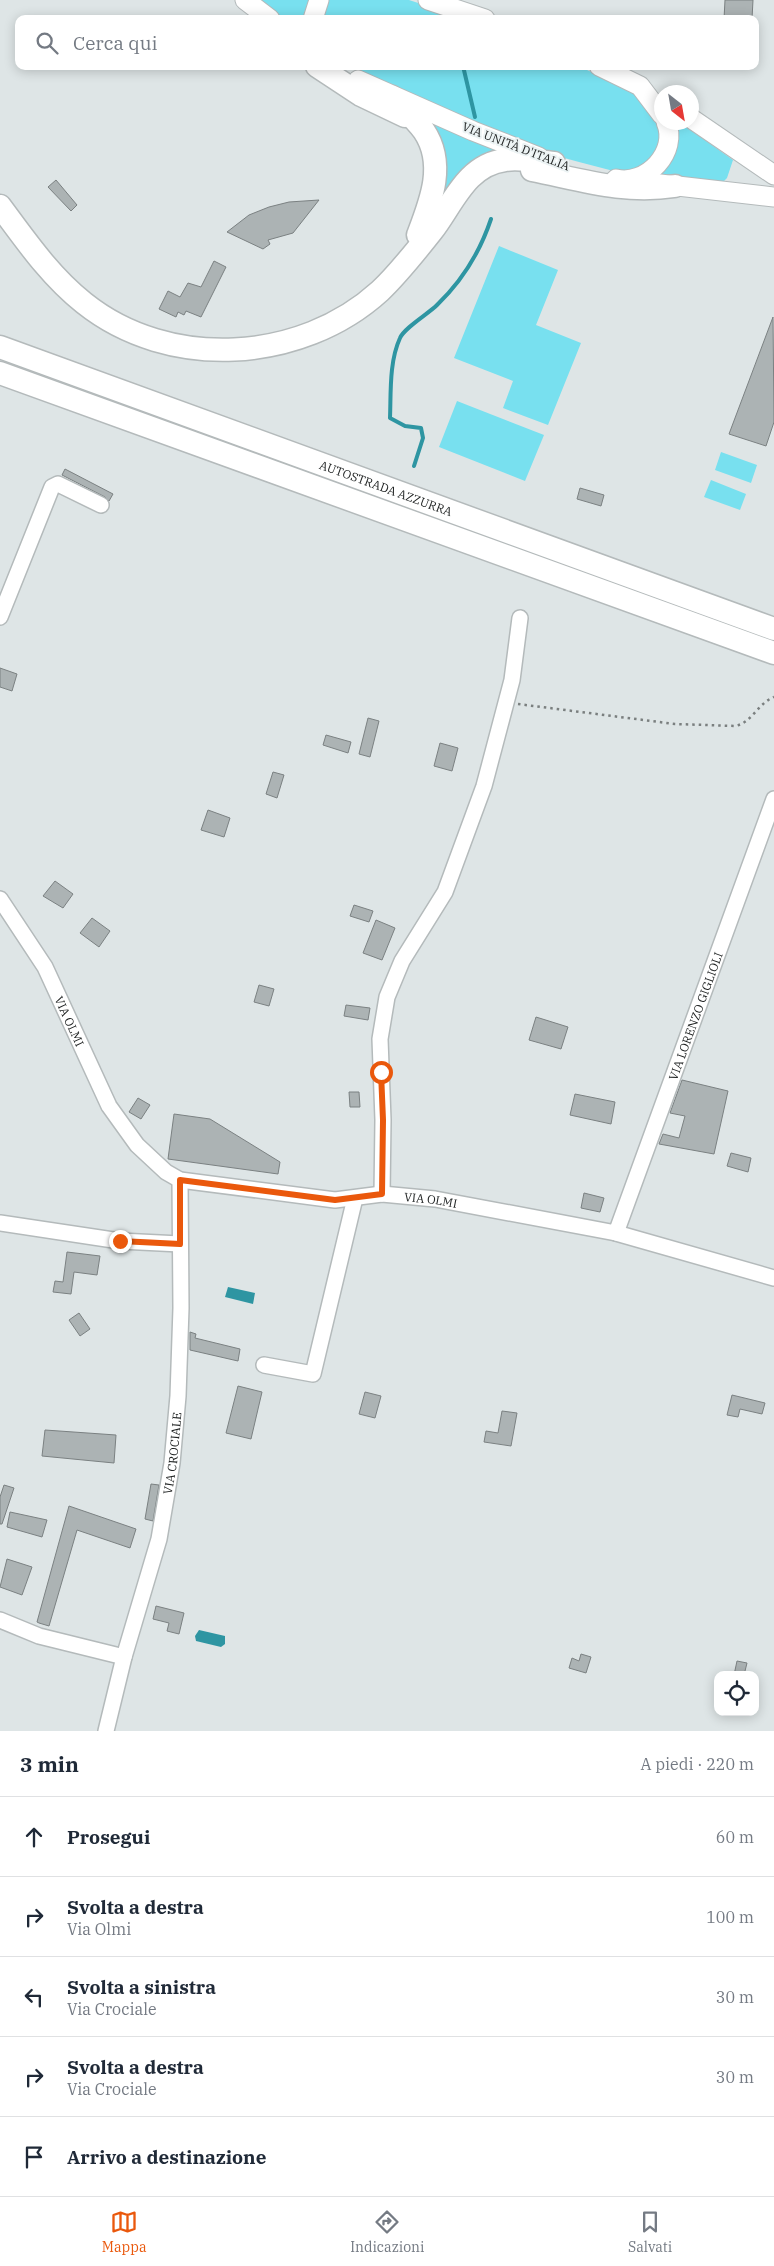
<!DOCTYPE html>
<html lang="it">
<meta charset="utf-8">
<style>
:root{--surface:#fff;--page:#f2f2f3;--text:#1f2937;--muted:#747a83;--line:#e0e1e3;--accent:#ea580c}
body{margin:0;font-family:"IBM Plex Serif",serif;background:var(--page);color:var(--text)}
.controls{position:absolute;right:15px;bottom:15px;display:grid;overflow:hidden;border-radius:10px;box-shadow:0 2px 12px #0003}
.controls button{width:45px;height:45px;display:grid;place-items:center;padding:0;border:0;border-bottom:1px solid var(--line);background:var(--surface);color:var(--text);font:25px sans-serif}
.compass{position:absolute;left:654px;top:85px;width:45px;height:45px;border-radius:50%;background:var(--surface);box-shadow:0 2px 12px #0003;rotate:149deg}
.stop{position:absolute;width:15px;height:15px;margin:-11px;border:4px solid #ea580c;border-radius:50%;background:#fff}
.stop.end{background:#ea580c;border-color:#fff;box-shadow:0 1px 5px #0008}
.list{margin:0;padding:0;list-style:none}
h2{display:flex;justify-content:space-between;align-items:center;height:65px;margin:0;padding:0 20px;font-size:21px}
h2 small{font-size:16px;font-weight:400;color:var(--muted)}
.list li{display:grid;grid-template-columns:32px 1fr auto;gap:15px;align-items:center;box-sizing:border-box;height:80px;padding:0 20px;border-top:1px solid var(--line)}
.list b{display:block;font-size:19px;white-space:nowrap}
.list p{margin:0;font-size:16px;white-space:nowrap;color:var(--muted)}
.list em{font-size:16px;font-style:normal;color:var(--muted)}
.icon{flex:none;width:28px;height:28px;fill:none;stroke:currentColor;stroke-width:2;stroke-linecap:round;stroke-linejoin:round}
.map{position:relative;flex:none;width:774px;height:1731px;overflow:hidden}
.search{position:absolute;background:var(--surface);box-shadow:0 2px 12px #0003;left:15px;right:15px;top:15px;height:55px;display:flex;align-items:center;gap:12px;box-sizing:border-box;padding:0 18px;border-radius:10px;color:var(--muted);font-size:19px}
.sheet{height:465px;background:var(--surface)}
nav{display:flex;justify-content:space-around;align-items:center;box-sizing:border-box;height:70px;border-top:1px solid var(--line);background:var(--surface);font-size:14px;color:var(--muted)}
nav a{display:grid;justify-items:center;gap:2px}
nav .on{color:var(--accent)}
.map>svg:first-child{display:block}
.green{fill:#78e0ef}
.water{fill:#2e95a2}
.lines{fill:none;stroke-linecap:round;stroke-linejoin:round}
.stream{stroke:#2e95a2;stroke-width:4}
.building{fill:#acb3b4;stroke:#7b8182}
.minor-casing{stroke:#b4babb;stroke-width:18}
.major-casing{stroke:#b4babb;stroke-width:21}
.highway-casing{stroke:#b4babb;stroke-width:25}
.path{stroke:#7a7f7f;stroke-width:2.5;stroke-dasharray:2.5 4;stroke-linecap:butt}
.minor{stroke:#fff;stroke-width:15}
.major{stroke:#fff;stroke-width:19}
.highway{stroke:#fff;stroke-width:22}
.route{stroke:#ea580c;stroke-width:6}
.labels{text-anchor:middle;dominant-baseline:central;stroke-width:4;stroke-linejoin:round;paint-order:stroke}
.street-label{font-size:12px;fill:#212424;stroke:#ecf3f4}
</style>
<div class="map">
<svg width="774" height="1731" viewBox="0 0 774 1731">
<rect width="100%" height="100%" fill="#dee5e6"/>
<g class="green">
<polygon points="258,0 314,0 306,19 281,19"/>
<polygon points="327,0 409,0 467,19 321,19"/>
<polygon points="349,66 579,66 632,92 659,123 662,146 650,164 625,174 579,162 546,153 375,83"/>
<polygon points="429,122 500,152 442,203"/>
<polygon points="671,123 681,123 733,160 727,178 721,184 646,177"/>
<polygon points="499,246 558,270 536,325 581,343 548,425 503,408 513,381 454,358"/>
<polygon points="457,401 544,435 525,481 439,447"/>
<polygon points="721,452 757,465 751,483 715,470"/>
<polygon points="711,480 746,494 740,510 704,497"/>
</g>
<g class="water">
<polygon points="228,1287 255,1293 253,1304 225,1297"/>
<polygon points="199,1630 225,1636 225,1644 221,1647 196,1641 195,1636"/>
</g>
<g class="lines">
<g class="stream">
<polyline points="463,66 475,117"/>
<path d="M414 466 423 438 421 428 405 426 390 418C391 393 389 362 400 338 404 328 428 314 437 305 462 281 480 252 491 219"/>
</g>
</g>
<g class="building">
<polygon points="725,0 753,0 752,19 724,19"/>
<polygon points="56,180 77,205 71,211 48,187"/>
<polygon points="319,200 293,233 268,240 270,244 263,249 227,232 249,215 269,207 289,202"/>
<polygon points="214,261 226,267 201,317 186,311 184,315 178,312 176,317 159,309 168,291 180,297 188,283 201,287"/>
<polygon points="773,317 774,422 766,446 729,434"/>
<polygon points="65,469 113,494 109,501 105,497 62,475"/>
<polygon points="580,488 604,495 601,506 577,499"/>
<polygon points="0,668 17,674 12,691 0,687"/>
<polygon points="368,718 379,721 370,757 359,754"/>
<polygon points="326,735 351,742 348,753 323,745"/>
<polygon points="440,743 458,748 452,771 434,766"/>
<polygon points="273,772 284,775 277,798 266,794"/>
<polygon points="208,810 230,818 224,837 201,830"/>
<polygon points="55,881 73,894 63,908 43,896"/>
<polygon points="354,905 373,911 369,922 350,916"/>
<polygon points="92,918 110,931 99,947 80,933"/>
<polygon points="376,920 395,928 382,960 363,953"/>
<polygon points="259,985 274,989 269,1006 254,1002"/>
<polygon points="346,1005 370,1008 368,1020 344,1016"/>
<polygon points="536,1017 568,1027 561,1049 529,1040"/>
<polygon points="682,1080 728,1091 714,1154 659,1144 663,1134 679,1138 685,1116 670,1113"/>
<polygon points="349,1092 359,1092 360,1107 350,1107"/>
<polygon points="575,1094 615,1102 611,1124 570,1115"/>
<polygon points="138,1098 150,1105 141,1119 129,1112"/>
<polygon points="174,1114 210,1119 280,1162 278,1174 168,1159"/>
<polygon points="731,1153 751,1158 748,1172 727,1166"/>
<polygon points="584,1193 604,1198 600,1212 581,1208"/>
<polygon points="67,1252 100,1256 97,1275 74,1272 71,1294 53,1292 55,1281 63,1282"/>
<polygon points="79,1313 90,1329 80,1336 69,1320"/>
<polygon points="190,1332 196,1334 195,1338 240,1349 238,1361 190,1350"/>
<polygon points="238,1386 262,1392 251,1439 226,1433"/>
<polygon points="365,1392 381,1396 375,1418 359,1414"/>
<polygon points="732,1395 765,1403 762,1414 740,1409 738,1417 727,1415"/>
<polygon points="502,1411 517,1413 511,1446 484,1442 486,1431 498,1433"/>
<polygon points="45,1430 116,1435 114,1463 42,1456"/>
<polygon points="151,1484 159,1485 153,1521 145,1519"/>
<polygon points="4,1485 14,1488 2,1524 0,1524 0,1497"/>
<polygon points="69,1506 136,1529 130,1548 77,1530 49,1626 39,1623 37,1622"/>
<polygon points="10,1512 47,1520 42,1537 7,1527"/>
<polygon points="7,1559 32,1567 22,1595 0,1587"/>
<polygon points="156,1606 184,1613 179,1634 167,1631 169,1623 153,1619"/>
<polygon points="581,1654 591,1657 586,1673 569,1668 572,1658 579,1661"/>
<polygon points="737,1661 747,1663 744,1675 734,1675"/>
</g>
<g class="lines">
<g class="minor-casing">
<g id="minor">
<polyline points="0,617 52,487 58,484 101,505"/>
<path id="s1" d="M0 899 45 967 109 1106 137 1145 166 1172 180 1180 335 1200 382 1194 435 1199 616 1233 774 1278"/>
<polyline points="382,1194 383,1120 380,1039 387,997 402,961 445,892 484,786 512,680 520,618"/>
<polyline points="0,1223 120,1241 180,1244"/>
<path id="s2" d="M616 1233 774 799"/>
<polyline points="264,1365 313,1374 355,1198"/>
<polyline points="0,1620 39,1636 124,1657"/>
<path id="s3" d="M106 1731 124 1657 159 1539 172 1463 178 1396 181 1308 180 1180"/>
</g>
</g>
<g class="major-casing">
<g id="major">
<polyline points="245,0 270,19"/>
<polyline points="428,0 485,19"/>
<polyline points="313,19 319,0"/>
<polyline points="599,66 640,86 662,115"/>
<polyline points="358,80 473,131 539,157"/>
<polyline points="692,119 774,175"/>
<path d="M616 179C646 186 679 152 666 122"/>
<polyline points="660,184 774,197"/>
</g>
</g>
<g class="highway-casing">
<g id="highway">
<polyline points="317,66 361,95 405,116"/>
<path d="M392 97C402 108 415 118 424 131 446 164 431 201 418 235"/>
<path d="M532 170C582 180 624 194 675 186"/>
<path d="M0 206C26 241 50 276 84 303 169 371 301 363 380 291 397 275 417 250 432 231 453 204 466 165 505 160 520 157 539 162 554 163"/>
<path id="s4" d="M0 347 774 629"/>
<polyline points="0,373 774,653"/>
</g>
</g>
<path class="path" d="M518 704 675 724 735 726C752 723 758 703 774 697"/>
<use href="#minor" class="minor"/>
<use href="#major" class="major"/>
<use href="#highway" class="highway"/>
</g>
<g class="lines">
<polyline class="route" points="120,1241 180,1244 180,1180 335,1200 382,1194 383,1120 381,1072"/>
</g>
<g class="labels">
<g class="street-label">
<text transform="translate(516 146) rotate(21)">VIA UNITÀ D'ITALIA</text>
<text stroke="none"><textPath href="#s4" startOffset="411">AUTOSTRADA AZZURRA</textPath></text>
<text stroke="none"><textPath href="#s2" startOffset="231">VIA LORENZO GIGLIOLI</textPath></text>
<text stroke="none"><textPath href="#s1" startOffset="141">VIA OLMI</textPath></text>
<text stroke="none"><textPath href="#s1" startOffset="591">VIA OLMI</textPath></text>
<text stroke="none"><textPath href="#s3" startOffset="286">VIA CROCIALE</textPath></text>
</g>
</g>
</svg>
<div class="controls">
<button><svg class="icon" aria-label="locate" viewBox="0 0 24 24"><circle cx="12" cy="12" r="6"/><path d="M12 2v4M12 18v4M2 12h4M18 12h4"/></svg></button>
</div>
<svg class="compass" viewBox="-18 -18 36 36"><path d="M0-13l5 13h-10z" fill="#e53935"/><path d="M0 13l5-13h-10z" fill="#747a83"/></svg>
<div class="stop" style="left:381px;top:1072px"></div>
<div class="stop end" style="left:120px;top:1241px"></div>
<div class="search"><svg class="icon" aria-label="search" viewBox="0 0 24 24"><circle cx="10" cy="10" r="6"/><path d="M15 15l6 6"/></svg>Cerca qui</div>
</div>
<section class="sheet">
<h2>3 min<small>A piedi · 220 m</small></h2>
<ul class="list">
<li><svg class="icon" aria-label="ahead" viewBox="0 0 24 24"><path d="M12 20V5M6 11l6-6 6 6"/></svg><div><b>Prosegui</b></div><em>60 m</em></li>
<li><svg class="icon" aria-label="right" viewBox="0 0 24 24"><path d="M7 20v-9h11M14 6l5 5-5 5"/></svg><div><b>Svolta a destra</b><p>Via Olmi</p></div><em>100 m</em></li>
<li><svg class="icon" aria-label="left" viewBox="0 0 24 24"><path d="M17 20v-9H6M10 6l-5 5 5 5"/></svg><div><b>Svolta a sinistra</b><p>Via Crociale</p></div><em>30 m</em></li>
<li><svg class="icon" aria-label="right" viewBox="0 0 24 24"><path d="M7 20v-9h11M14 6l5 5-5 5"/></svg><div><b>Svolta a destra</b><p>Via Crociale</p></div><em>30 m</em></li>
<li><svg class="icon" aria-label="arrive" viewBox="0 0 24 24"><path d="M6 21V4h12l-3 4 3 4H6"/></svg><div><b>Arrivo a destinazione</b></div></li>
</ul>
</section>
<nav>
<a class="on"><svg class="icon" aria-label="map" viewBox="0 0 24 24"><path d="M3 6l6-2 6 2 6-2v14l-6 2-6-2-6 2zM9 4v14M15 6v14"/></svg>Mappa</a>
<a><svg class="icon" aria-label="directions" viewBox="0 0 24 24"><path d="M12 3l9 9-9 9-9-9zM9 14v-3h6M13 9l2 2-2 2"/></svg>Indicazioni</a>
<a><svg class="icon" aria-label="saved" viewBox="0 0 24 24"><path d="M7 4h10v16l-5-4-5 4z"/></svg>Salvati</a>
</nav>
